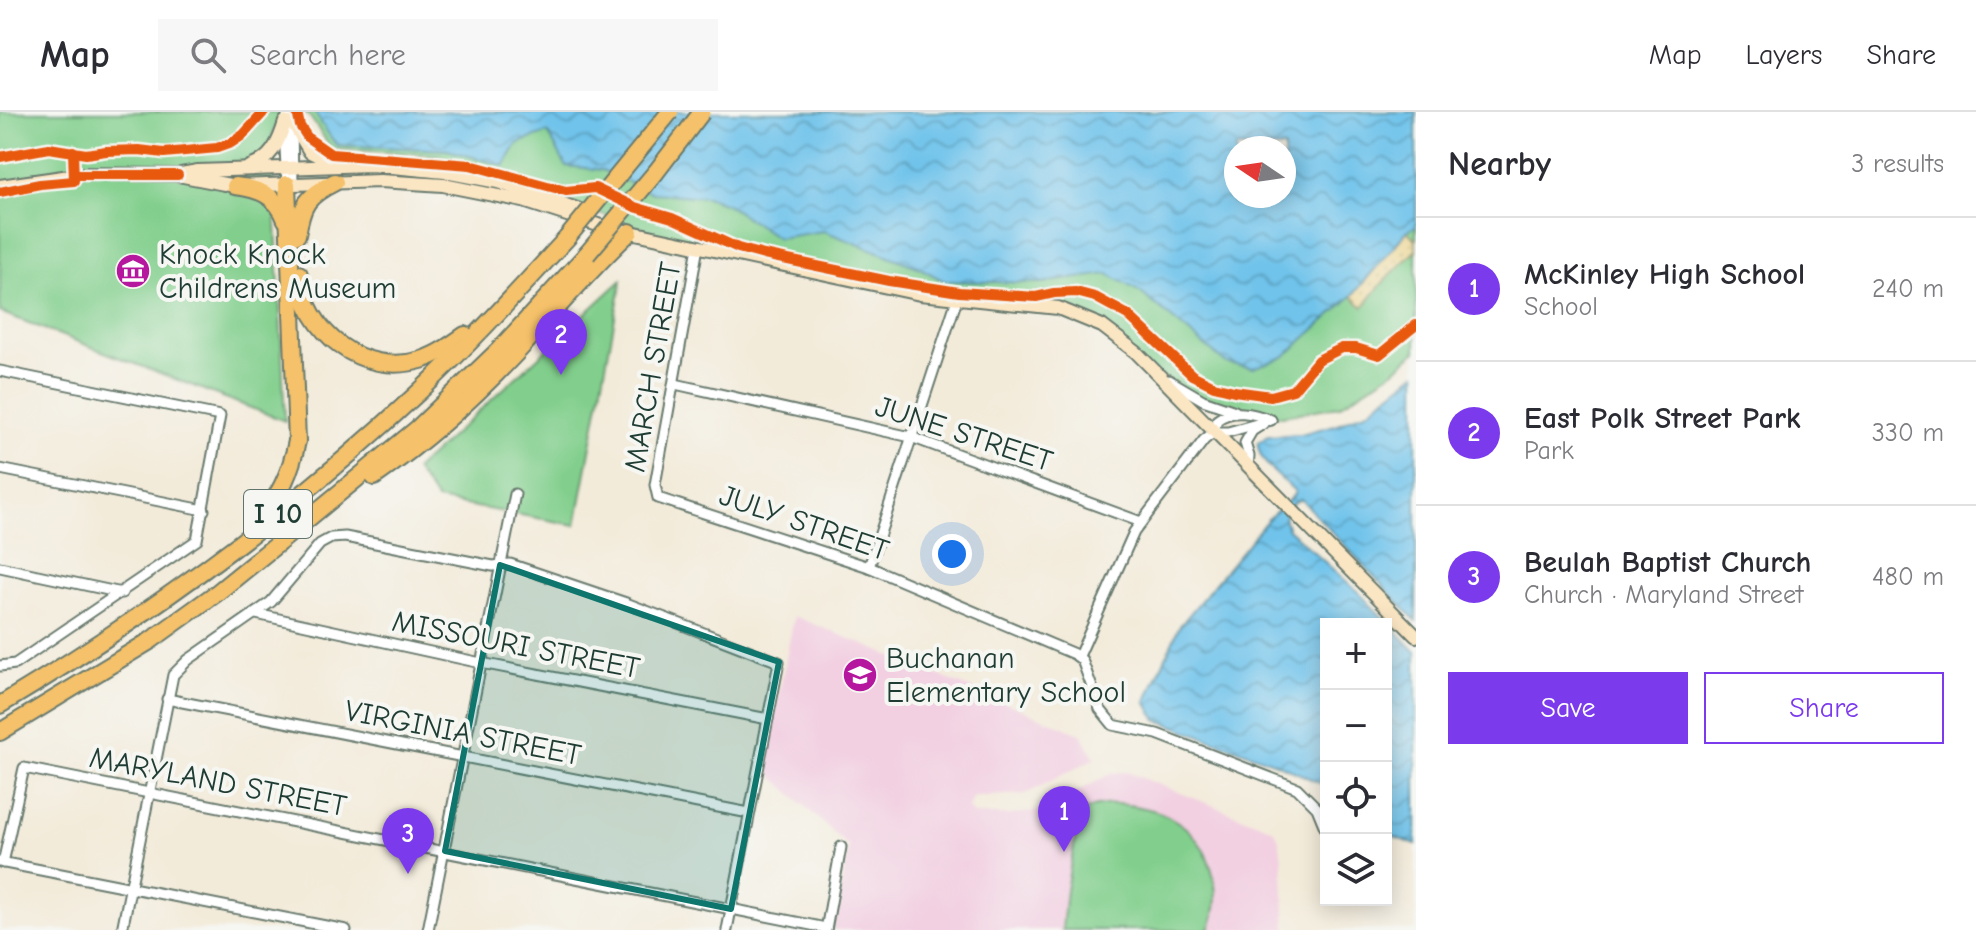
<!DOCTYPE html>
<meta charset="utf-8">
<style>
:root{--surface:#fff;--page:#f7f7f7;--text:#2b2b33;--muted:#7c7c81;--line:#e1e1e2;--accent:#7c3aed}
body{margin:0;font-family:"Comic Neue",sans-serif;background:var(--page);color:var(--text)}
.controls{position:absolute;right:24px;bottom:24px;display:grid;overflow:hidden;border-radius:0px;box-shadow:0 4px 20px #0003}
.controls button{width:72px;height:72px;display:grid;place-items:center;padding:0;border:0;border-bottom:2px solid var(--line);background:var(--surface);color:var(--text);font:40px sans-serif}
.compass{position:absolute;left:1224px;top:24px;width:72px;height:72px;border-radius:50%;background:var(--surface);box-shadow:0 4px 20px #0003;rotate:283deg}
.you{position:absolute;left:952px;top:442px;width:28px;height:28px;margin:-20px;border:6px solid #fff;border-radius:50%;background:#1a73e8;box-shadow:0 0 0 12px #1a73e833}
.badge{display:grid;place-items:center;width:52px;height:52px;border-radius:50%;background:var(--accent);color:#fff;font-size:26px;font-weight:700}
.pin{position:absolute;translate:-50% -66px;filter:drop-shadow(0 2px 4px #0008)}
.pin::after{content:'';position:absolute;top:42px;width:28px;height:24px;background:inherit;clip-path:polygon(0 0,100% 0,50% 100%)}
.list{margin:0;padding:0;list-style:none}
h2{display:flex;justify-content:space-between;align-items:center;height:104px;margin:0;padding:0 32px;font-size:34px}
h2 small{font-size:26px;font-weight:400;color:var(--muted)}
.list li{display:grid;grid-template-columns:52px 1fr auto;gap:24px;align-items:center;box-sizing:border-box;height:144px;padding:0 32px;border-top:2px solid var(--line)}
.list b{display:block;font-size:30px;white-space:nowrap}
.list p{margin:0;font-size:26px;white-space:nowrap;color:var(--muted)}
.list em{font-size:26px;font-style:normal;color:var(--muted)}
.actions{display:flex;gap:16px;padding:24px 32px}
.actions a{flex:1;padding:18px 0;border:2px solid var(--accent);border-radius:0px;text-align:center;font-size:28px;color:var(--accent)}
.actions .main{background:var(--accent);color:#fff}
.icon{flex:none;width:44px;height:44px;fill:none;stroke:currentColor;stroke-width:2;stroke-linecap:round;stroke-linejoin:round}
.map{position:relative;flex:none;width:1416px;height:818px;overflow:hidden}
header{display:flex;align-items:center;gap:48px;box-sizing:border-box;height:112px;padding:0 40px;background:var(--surface);border-bottom:2px solid var(--line)}
header strong{font-size:38px}
nav{display:flex;gap:44px;margin-inline-start:auto;font-size:28px}
.search{width:560px;height:72px;background:var(--page);display:flex;align-items:center;gap:20px;box-sizing:border-box;padding:0 28px;border-radius:0px;color:var(--muted);font-size:30px}
main{display:flex}
aside{flex:1;background:var(--surface)}
.map>svg:first-child{display:block}
.built{fill:#f2cfe1}
.green{fill:#82cf8d;stroke:#508660;stroke-width:2;fill-rule:evenodd}
.sand{fill:url(#sand-dots);stroke:#868c69;stroke-width:2}
.water{fill:url(#water-waves);stroke:#478090;stroke-width:2;fill-rule:evenodd}
.lines{fill:none;stroke-linecap:round;stroke-linejoin:round}
.street-casing{stroke:#697a6e;stroke-width:13}
.secondary-casing{stroke:#697a6e;stroke-width:16}
.highway-casing{stroke:#697a6e;stroke-width:20}
.street{stroke:#fff;stroke-width:9}
.secondary{stroke:#fbe6c4;stroke-width:12}
.highway{stroke:#f5c16b;stroke-width:16}
.highway-bridge-casing{stroke:#697a6e;stroke-width:20;stroke-linecap:butt}
.highway-bridge{stroke:#f5c16b;stroke-width:16}
.cycleway-casing{stroke:#f6f6f2;stroke-width:15}
.cycleway{stroke:#e8590c;stroke-width:10}
.marked{fill:#0f766e;fill-opacity:0.2;stroke:#0f766e;stroke-width:6;stroke-linejoin:round}
.labels{text-anchor:middle;dominant-baseline:central;stroke-width:8;stroke-linejoin:round;paint-order:stroke}
.shield{fill:#f6f6f2;stroke:#60746d;stroke-width:2}
.shield-label{font-size:28px;font-weight:bold;fill:#1f3d34}
.poi-label{font-size:30px;fill:#1f3d34;stroke:#f6f6f2;text-anchor:start}
.street-label{font-size:30px;fill:#1f3d34;stroke:#f6f6f2}
</style>
<header>
<strong>Map</strong>
<div class="search"><svg class="icon" aria-label="search" viewBox="0 0 24 24"><circle cx="10" cy="10" r="6"/><path d="M15 15l6 6"/></svg>Search here</div>
<nav><a>Map</a><a>Layers</a><a>Share</a></nav>
</header>
<main>
<div class="map">
<svg width="1416" height="818" viewBox="0 0 1416 818">
<defs>
<pattern id="sand-dots" width="8" height="8" patternUnits="userSpaceOnUse" patternTransform="scale(2)"><rect width="8" height="8" fill="#eeda9e"/><path d="M2 2h.1M6 6h.1" fill="none" stroke="#ccbc89" stroke-width="1.8" stroke-linecap="round"/></pattern>
<pattern id="water-waves" width="16" height="10" patternUnits="userSpaceOnUse" patternTransform="scale(2)"><rect width="16" height="10" fill="#6fc3eb"/><path d="M0 5q4-4 8 0t8 0" fill="none" stroke="#5ba0bf"/></pattern>
</defs>
<rect width="100%" height="100%" fill="#f6f6f2"/>
<filter id="ink" filterUnits="userSpaceOnUse"><feTurbulence type="fractalNoise" baseFrequency=".0125" numOctaves="2"/><feDisplacementMap in="SourceGraphic" scale="16" xChannelSelector="R" yChannelSelector="G"/><feConvolveMatrix kernelMatrix="1 2 1 2 8 2 1 2 1" color-interpolation-filters="sRGB"/></filter>
<filter id="wash" filterUnits="userSpaceOnUse"><feTurbulence type="fractalNoise" baseFrequency=".006" numOctaves="4" result="noise"/><feDisplacementMap in="SourceGraphic" scale="32" xChannelSelector="R" yChannelSelector="G"/><feGaussianBlur stdDeviation="1.8" result="paint"/><feColorMatrix in="noise" values="0 0 0 0 0 0 0 0 0 0 0 0 0 0 0 0 0 1.4 0 .05"/><feComposite in="paint" operator="in"/></filter>
<g filter="url(#wash)">
<rect width="100%" height="100%" fill="#f3ebda"/>
<polygon class="built" points="794,504 1081,622 1095,646 1026,682 972,685 968,696 974,703 1011,703 1044,698 1112,661 1127,660 1273,717 1279,727 1282,746 1286,818 832,818 849,735 765,657"/>
<g class="green">
<path d="M0 0H1416V239L1395 258 1339 294 1282 304 1217 294 1158 262 1076 202 957 187 679 130 439 43 332 37 308 2 279 6 272 24 285 309 0 200ZM1236 36H1284V84H1236Z"/>
<polygon points="622,168 576,413 437,388 415,358"/>
<path d="M1119 692C1137 694 1157 697 1173 707 1210 728 1226 780 1209 818H1062L1066 778 1079 707C1087 692 1103 693 1119 692Z"/>
</g>
<polygon class="sand" points="1407,119 1416,128 1416,138 1385,168 1363,195 1352,184"/>
<g class="water">
<path d="M314 0H1416V114L1407 119 1352 184 1284 245 1253 256 1226 251 1140 180 1108 162 1041 171 944 169 920 156 824 119 778 126 726 92 706 85 652 81 602 58 566 54 548 21 518 31 504 54 448 38 336 33ZM1236 36H1284V84H1236Z"/>
<path d="M1416 261V509L1301 387C1285 394 1281 402 1288 417L1358 480 1416 540V733L1386 722V512H1326V682L1322 672 1276 651 1157 608 1146 590 1179 515 1268 407 1293 384 1295 379C1282 367 1257 350 1258 331L1268 324 1301 322 1335 313 1368 299Z"/>
</g>
</g>
<g filter="url(#ink)">
<g class="lines">
<g class="street-casing">
<g id="street">
<polyline points="292,11 293,72"/>
<polyline points="287,72 284,19 288,0"/>
<polyline points="698,135 655,373 658,386 869,455 1074,542 1082,548 1100,597 1113,613 1157,622 1297,676 1317,696 1326,718"/>
<polyline points="0,259 220,304 197,428 15,552 0,554"/>
<polyline points="1169,268 1203,288 1235,299"/>
<polyline points="675,272 911,325 1141,410"/>
<polyline points="1214,320 1228,320 1271,308"/>
<polyline points="1248,355 1249,344 1245,331 1252,319 1263,312"/>
<polyline points="0,357 204,398"/>
<polyline points="0,455 122,481"/>
<polyline points="869,455 959,181"/>
<polyline points="256,502 481,551 768,607"/>
<path d="M1079 544 1134 420 1204 328 1214 320 1217 308C1233 296 1253 301 1271 308"/>
<polyline points="167,587 749,701"/>
<polyline points="0,750 346,818"/>
<polyline points="3,751 24,656 826,816"/>
<polyline points="122,818 173,563 188,548 271,490 320,432 331,426 345,425 493,454 510,452 626,491 779,550 727,818"/>
<polyline points="428,818 515,382"/>
<polyline points="826,818 841,735"/>
</g>
</g>
<g class="secondary-casing">
<g id="secondary">
<polyline points="292,10 310,40 332,51"/>
<path d="M249 55C271 48 279 31 285 10"/>
<polyline points="181,62 198,59 371,53 445,60 498,70 580,98"/>
<polyline points="0,74 84,62 178,63 235,74 380,69 443,73 523,89 598,113 920,182 1058,196 1102,214 1136,240 1416,524"/>
</g>
</g>
<g class="highway-casing">
<g id="highway">
<path d="M235 74C259 77 277 83 286 108"/>
<path d="M297 123C302 92 307 84 335 70"/>
<path d="M299 162C306 221 362 265 421 248 437 243 451 233 465 223"/>
<path d="M374 365C426 329 474 286 517 240 554 200 590 157 630 120"/>
<path d="M258 407C280 386 291 360 297 329L287 72"/>
<path d="M0 593C150 503 291 400 419 280 471 231 519 178 567 126"/>
<polyline points="0,620 150,529 218,480 281,429 417,317 499,238 587,142"/>
</g>
</g>
<use href="#street" class="street"/>
<use href="#secondary" class="secondary"/>
<use href="#highway" class="highway"/>
<g class="highway-bridge-casing">
<g id="highway-bridge">
<polyline points="567,126 670,0"/>
<polyline points="587,142 656,60 702,0"/>
</g>
</g>
<use href="#highway-bridge" class="highway-bridge"/>
<g class="cycleway-casing">
<g id="cycleway">
<polyline points="297,0 300,14 308,26 331,42 470,53 566,79 595,76 635,95 672,106 738,136 764,143 889,169 959,180 1036,185 1054,181 1076,180 1095,185 1128,203 1192,263 1214,274 1234,279 1271,284 1293,278 1318,248 1342,236 1356,236 1379,243 1416,213"/>
<polyline points="0,45 49,36 86,42 106,39 139,38 164,41 217,36 231,31 243,23 264,0"/>
<polyline points="74,63 178,63"/>
<polyline points="0,80 40,72 74,69 73,39"/>
</g>
</g>
<use href="#cycleway" class="cycleway"/>
</g>
</g>
<path class="marked" d="M500 453 779 550 731 797 445 739Z"/>
<defs>
<g id="museum-disc" transform="scale(1.8)"><circle r="9.5" fill="#b5179e" stroke="#f6f6f2"/><path d="M0-6L6-3V-2H-6V-3ZM-5-1h2V3h-2ZM-1-1h2V3h-2ZM3-1h2V3H3ZM-6 4H6V6H-6Z" fill="#fff"/></g>
<g id="school-disc" transform="scale(1.8)"><circle r="9.5" fill="#b5179e" stroke="#f6f6f2"/><path d="M0-5L7-2L0 1L-7-2ZM-4 1L0 2.5L4 1V4Q0 6-4 4Z" fill="#fff"/></g>
</defs>
<g fill-rule="evenodd">
<use href="#museum-disc" x="133" y="159"/>
<use href="#school-disc" x="860" y="563"/>
</g>
<g class="labels">
<rect class="shield" x="244" y="378" width="68" height="48" rx="6"/>
<g class="shield-label">
<text x="278" y="402">I 10</text>
</g>
<g class="poi-label">
<text x="159" y="142">Knock Knock<tspan x="159" dy="34">Childrens Museum</tspan></text>
<text x="886" y="546">Buchanan<tspan x="886" dy="34">Elementary School</tspan></text>
</g>
<g class="street-label">
<text transform="translate(653 255) rotate(-80)">MARCH STREET</text>
<text transform="translate(964 322) rotate(18)">JUNE STREET</text>
<text transform="translate(804 411) rotate(19)">JULY STREET</text>
<text transform="translate(516 533) rotate(11)">MISSOURI STREET</text>
<text transform="translate(463 621) rotate(11)">VIRGINIA STREET</text>
<text transform="translate(218 670) rotate(11)">MARYLAND STREET</text>
</g>
</g>
</svg>
<div class="controls">
<button>+</button>
<button>−</button>
<button><svg class="icon" aria-label="locate" viewBox="0 0 24 24"><circle cx="12" cy="12" r="6"/><path d="M12 2v4M12 18v4M2 12h4M18 12h4"/></svg></button>
<button><svg class="icon" aria-label="layers" viewBox="0 0 24 24"><path d="M12 4l9 5-9 5-9-5zM3 14l9 5 9-5"/></svg></button>
</div>
<svg class="compass" viewBox="-18 -18 36 36"><path d="M0-13l5 13h-10z" fill="#e53935"/><path d="M0 13l5-13h-10z" fill="#7c7c81"/></svg>
<div class="you"></div>
<div class="pin badge" style="left:1064px;top:740px">1</div>
<div class="pin badge" style="left:561px;top:263px">2</div>
<div class="pin badge" style="left:408px;top:762px">3</div>
</div>
<aside>
<h2>Nearby<small>3 results</small></h2>
<ul class="list">
<li><span class="badge">1</span><div><b>McKinley High School</b><p>School</p></div><em>240 m</em></li>
<li><span class="badge">2</span><div><b>East Polk Street Park</b><p>Park</p></div><em>330 m</em></li>
<li><span class="badge">3</span><div><b>Beulah Baptist Church</b><p>Church · Maryland Street</p></div><em>480 m</em></li>
</ul>
<div class="actions"><a class="main">Save</a><a>Share</a></div>
</aside>
</main>
